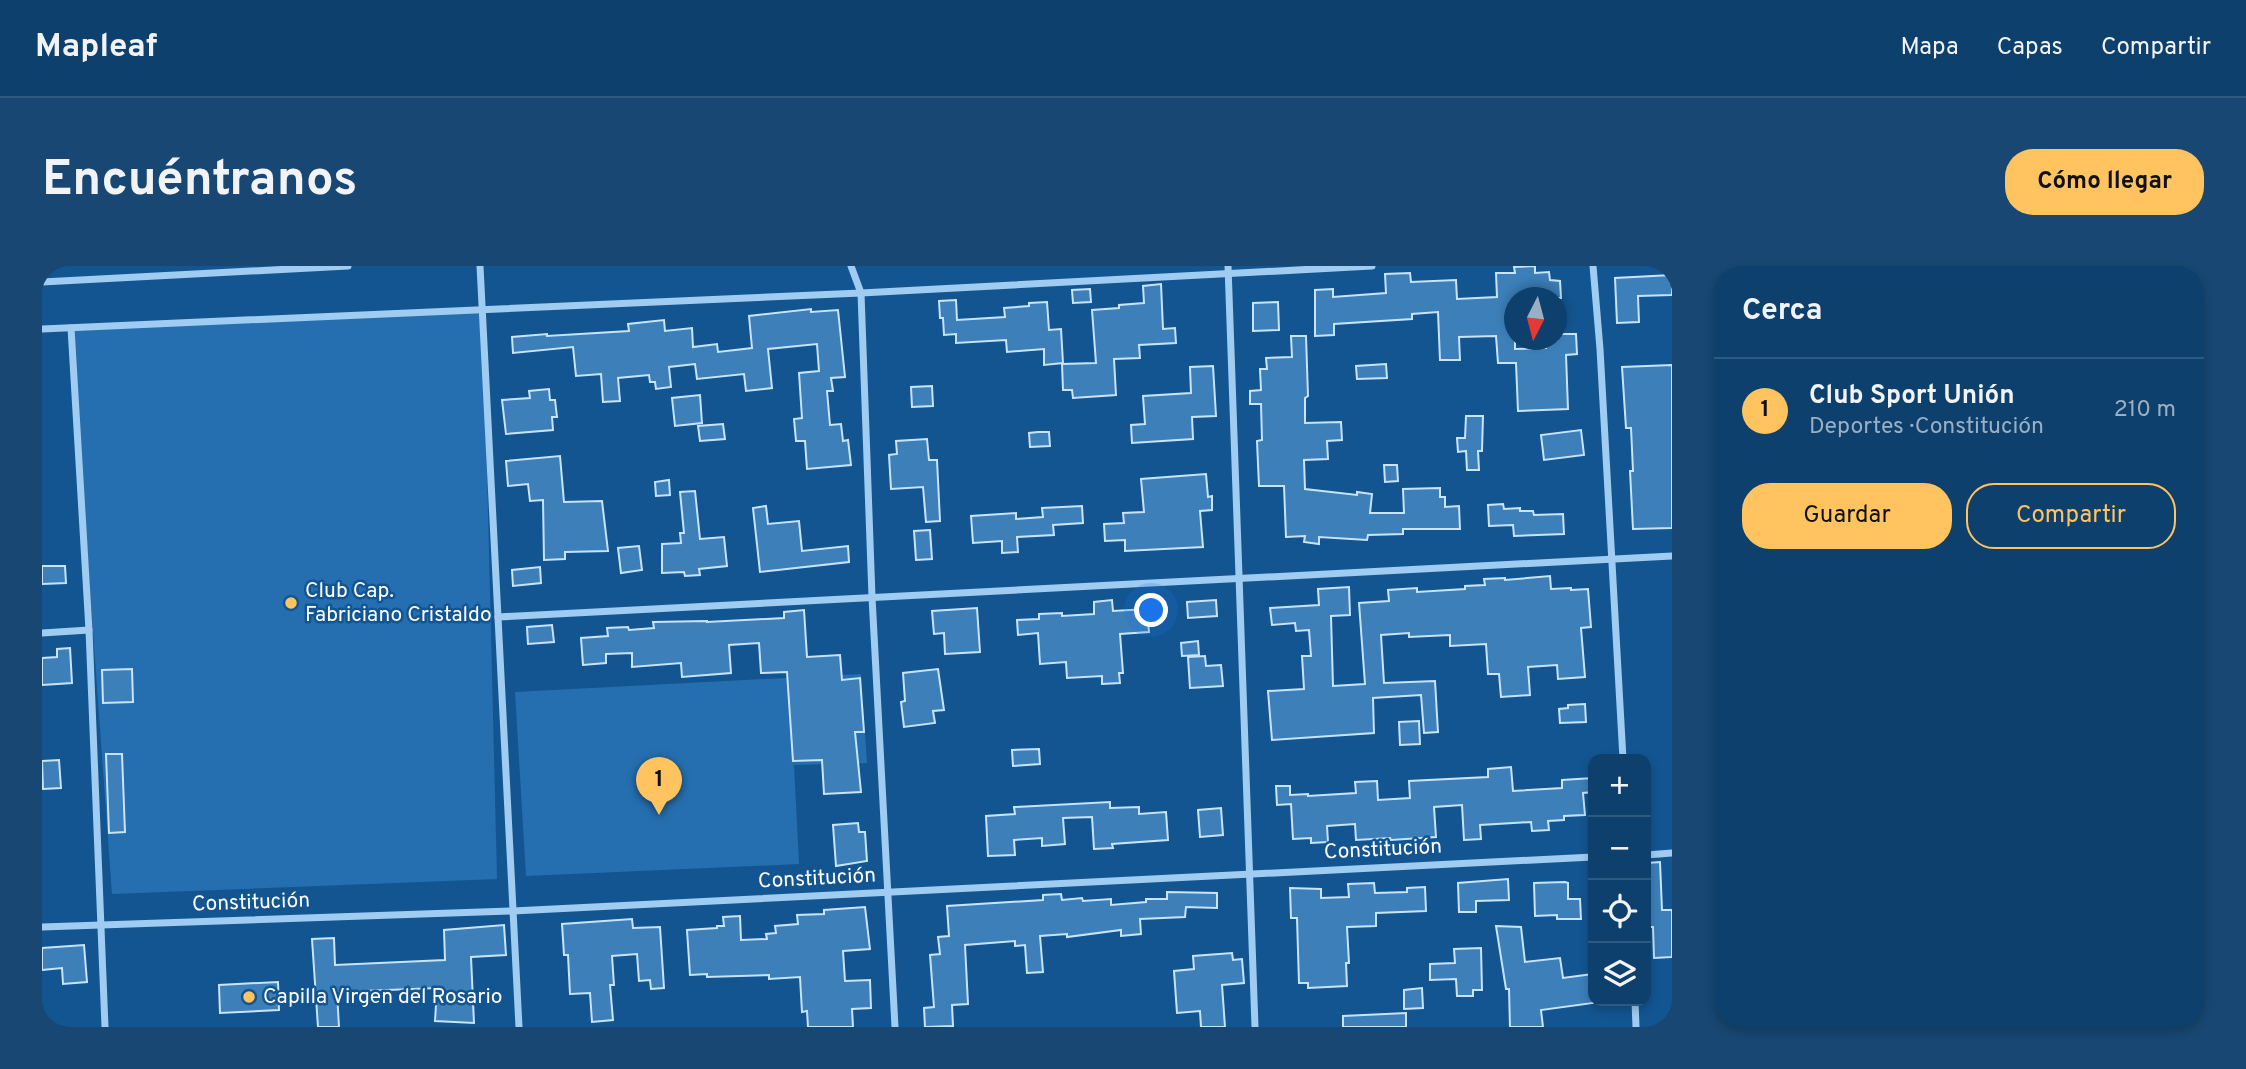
<!DOCTYPE html>
<html lang="es">
<meta charset="utf-8">
<style>
:root{--surface:#0e406d;--page:#174772;--text:#f1f3f6;--muted:#9bafc2;--line:#2e5980;--accent:#ffc460}
body{margin:0;font-family:Overpass,sans-serif;background:var(--page);color:var(--text)}
.controls{position:absolute;right:21px;bottom:21px;display:grid;overflow:hidden;border-radius:14px;box-shadow:0 4px 10px #0003}
.controls button{width:63px;height:63px;display:grid;place-items:center;padding:0;border:0;border-bottom:2px solid var(--line);background:var(--surface);color:var(--text);font:35px sans-serif}
.compass{position:absolute;left:1462px;top:21px;width:63px;height:63px;border-radius:50%;background:var(--surface);box-shadow:0 4px 10px #0003;rotate:186deg}
.you{position:absolute;left:1110px;top:345px;width:24px;height:24px;margin:-18px;border:5px solid #fff;border-radius:50%;background:#1a73e8;box-shadow:0 0 0 10px #1a73e833}
.badge{display:grid;place-items:center;width:46px;height:46px;border-radius:50%;background:var(--accent);color:#111;font-size:23px;font-weight:700}
.pin{position:absolute;translate:-50% -58px;filter:drop-shadow(0 2px 4px #0008)}
.pin::after{content:'';position:absolute;top:37px;width:24px;height:21px;background:inherit;clip-path:polygon(0 0,100% 0,50% 100%)}
.list{margin:0;padding:0;list-style:none}
h2{display:flex;justify-content:space-between;align-items:center;height:91px;margin:0;padding:0 28px;font-size:30px}
h2 small{font-size:23px;font-weight:400;color:var(--muted)}
.list li{display:grid;grid-template-columns:46px 1fr auto;gap:21px;align-items:center;box-sizing:border-box;height:105px;padding:0 28px;border-top:2px solid var(--line)}
.list b{display:block;font-size:26px;white-space:nowrap}
.list p{margin:0;font-size:23px;white-space:nowrap;color:var(--muted)}
.list em{font-size:23px;font-style:normal;color:var(--muted)}
.actions{display:flex;gap:14px;padding:21px 28px}
.actions a{flex:1;padding:16px 0;border:2px solid var(--accent);border-radius:28px;text-align:center;font-size:24px;color:var(--accent)}
.actions .main{background:var(--accent);color:#111}
.icon{flex:none;width:38px;height:38px;fill:none;stroke:currentColor;stroke-width:2;stroke-linecap:round;stroke-linejoin:round}
.map{position:relative;flex:none;width:1630px;height:761px;overflow:hidden;border-radius:28px}
header{display:flex;align-items:center;gap:42px;box-sizing:border-box;height:98px;padding:0 35px;background:var(--surface);border-bottom:2px solid var(--line)}
header strong{font-size:33px}
nav{display:flex;gap:38px;margin-inline-start:auto;font-size:24px}
.intro{display:flex;align-items:center;justify-content:space-between;box-sizing:border-box;height:168px;padding:0 42px}
h1{margin:0;font-size:49px}
.button{padding:18px 32px;border-radius:28px;background:var(--accent);color:#111;font-size:24px;font-weight:700}
main{display:flex;gap:42px;padding:0 42px}
aside{flex:1;background:var(--surface);border-radius:28px;box-shadow:0 4px 10px #0003}
.map>svg:first-child{display:block}
.green{fill:#256fb0}
.building{fill:#3c7fb9;stroke:#c7e4fc;stroke-width:2}
.lines{fill:none;stroke-linecap:round;stroke-linejoin:round}
.street{stroke:#a0ccf1;stroke-width:7}
.poi-dot{fill:#ffc460;stroke:#135591;stroke-width:2.5}
.labels{text-anchor:middle;dominant-baseline:central;stroke-width:5;stroke-linejoin:round;paint-order:stroke}
.poi-label{font-size:21px;fill:#fff;stroke:#135591;text-anchor:start}
.street-label{font-size:21px;fill:#fff;stroke:#135591}
</style>
<header>
<strong>Mapleaf</strong>
<nav><a>Mapa</a><a>Capas</a><a>Compartir</a></nav>
</header>
<div class="intro"><h1>Encuéntranos</h1><a class="button">Cómo llegar</a></div>
<main>
<div class="map">
<svg width="1630" height="761" viewBox="0 0 1630 761">
<rect width="100%" height="100%" fill="#135591"/>
<g class="green">
<polygon points="441,44 455,613 70,628 29,62"/>
<polygon points="819,408 825,497 752,499 757,598 484,610 473,426"/>
</g>
<g class="building">
<polygon points="1493,0 1493,7 1507,6 1508,14 1518,15 1519,32 1473,32 1473,83 1504,82 1504,74 1515,74 1515,68 1534,68 1535,88 1524,89 1526,143 1476,145 1474,97 1456,97 1454,70 1417,71 1418,94 1398,94 1396,46 1370,48 1370,53 1292,58 1292,69 1273,70 1273,24 1291,23 1291,31 1344,27 1343,8 1368,7 1369,16 1414,14 1415,33 1455,31 1454,7 1473,7 1472,1"/>
<polygon points="1630,9 1630,29 1596,30 1597,56 1575,57 1573,12"/>
<polygon points="1119,18 1121,63 1133,62 1134,77 1097,79 1098,92 1072,93 1074,129 1031,132 1030,124 1021,124 1020,98 1054,97 1050,44 1077,42 1077,39 1102,37 1101,20"/>
<polygon points="1048,23 1049,36 1031,37 1030,24"/>
<polygon points="914,34 915,54 963,51 962,42 987,40 987,37 1005,36 1007,64 1019,63 1021,97 1002,99 1002,83 965,86 964,74 914,77 914,68 902,69 901,52 898,52 897,35"/>
<polygon points="1236,36 1237,64 1211,65 1211,37"/>
<polygon points="769,43 769,46 796,44 803,111 789,112 791,125 785,125 788,159 799,158 801,175 806,174 809,199 765,203 763,175 754,175 752,153 760,152 757,107 777,105 775,78 726,83 730,122 704,125 702,108 655,113 653,98 627,101 629,121 614,123 613,116 608,116 607,109 576,112 578,135 561,136 559,108 534,110 531,81 471,87 470,71 505,68 505,70 587,65 586,58 622,54 623,65 650,62 651,81 675,78 676,86 710,82 707,50"/>
<polygon points="1249,70 1264,70 1266,130 1263,132 1263,157 1299,156 1300,174 1285,175 1286,193 1262,194 1263,223 1315,229 1315,226 1330,228 1328,247 1362,247 1361,223 1398,222 1398,231 1403,231 1403,241 1417,240 1418,263 1361,263 1361,268 1326,269 1325,274 1277,271 1277,278 1262,276 1263,270 1244,271 1242,220 1217,220 1215,175 1220,174 1219,138 1208,138 1208,125 1219,124 1218,103 1225,103 1224,92 1250,91"/>
<polygon points="1344,98 1345,112 1315,113 1314,100"/>
<polygon points="1630,99 1630,262 1591,263 1588,205 1591,205 1589,162 1584,162 1580,101"/>
<polygon points="1171,100 1174,150 1150,151 1151,173 1090,177 1089,159 1103,158 1101,130 1149,127 1148,101"/>
<polygon points="890,120 891,140 870,141 869,121"/>
<polygon points="507,123 508,134 513,134 515,151 510,151 511,164 464,168 460,134 488,132 487,125"/>
<polygon points="658,129 660,157 633,160 630,132"/>
<polygon points="1424,150 1441,150 1440,185 1436,185 1437,204 1425,204 1424,185 1416,186 1415,172 1423,172"/>
<polygon points="681,158 683,173 658,175 656,160"/>
<polygon points="1539,164 1542,189 1502,194 1499,169"/>
<polygon points="996,166 1007,166 1008,180 988,181 987,167"/>
<polygon points="885,173 887,194 895,194 898,255 884,256 881,221 849,223 847,189 855,188 854,175"/>
<polygon points="518,190 522,236 560,235 566,285 523,286 523,293 502,294 501,234 488,235 486,218 466,220 464,195"/>
<polygon points="1342,199 1355,199 1356,215 1343,216"/>
<polygon points="1164,208 1166,231 1170,230 1170,244 1158,245 1161,281 1083,285 1083,274 1063,275 1062,258 1082,257 1081,247 1102,246 1099,213"/>
<polygon points="627,214 628,229 614,230 613,216"/>
<polygon points="653,225 658,273 682,271 685,300 657,303 658,309 643,310 642,306 620,307 620,278 639,277 638,267 642,267 638,226"/>
<polygon points="1461,238 1462,243 1478,242 1478,245 1491,245 1492,249 1521,248 1522,268 1472,270 1471,259 1447,260 1446,239"/>
<polygon points="724,240 726,258 757,255 760,285 806,280 807,296 718,306 711,242"/>
<polygon points="1040,240 1041,257 1011,259 1012,269 975,271 976,286 960,287 960,275 931,277 929,250 974,247 974,253 1001,251 1000,242"/>
<polygon points="888,264 890,293 874,294 872,265"/>
<polygon points="597,280 600,304 579,307 576,282"/>
<polygon points="0,300 23,300 24,317 0,318"/>
<polygon points="498,301 499,317 471,320 470,304"/>
<polygon points="1508,310 1509,323 1529,322 1529,324 1546,323 1549,361 1539,362 1543,411 1516,413 1515,399 1486,401 1488,429 1459,431 1457,408 1446,408 1444,378 1408,380 1408,369 1367,371 1367,367 1339,369 1342,417 1393,415 1396,466 1382,467 1379,429 1331,432 1332,467 1230,474 1226,425 1262,423 1260,390 1269,390 1267,364 1254,365 1253,357 1230,359 1228,342 1277,339 1276,323 1307,321 1308,349 1289,350 1291,420 1323,418 1317,337 1347,335 1346,324 1375,322 1375,326 1423,323 1423,320 1443,319 1442,313 1463,312 1463,314"/>
<polygon points="1070,334 1071,345 1105,343 1107,366 1078,368 1081,407 1077,407 1078,417 1060,418 1060,410 1025,412 1024,396 998,398 996,367 976,369 975,354 997,353 997,348 1020,347 1020,350 1052,348 1052,336"/>
<polygon points="1174,334 1175,350 1146,352 1145,336"/>
<polygon points="935,342 938,386 903,388 902,367 892,368 890,345"/>
<polygon points="762,344 765,391 798,389 800,414 818,412 822,466 813,466 819,526 782,528 780,494 751,495 745,406 719,407 717,377 687,379 689,407 640,411 639,397 590,401 590,387 564,388 564,397 541,399 539,372 566,370 565,362 586,361 587,364 612,362 611,356 665,355 665,356 742,352 742,346"/>
<polygon points="510,359 512,376 486,378 485,361"/>
<polygon points="1156,375 1157,389 1140,390 1139,377"/>
<polygon points="28,382 30,417 0,419 0,392 15,391 15,383"/>
<polygon points="1163,390 1164,400 1179,399 1181,420 1148,422 1146,391"/>
<polygon points="90,403 91,436 61,437 60,404"/>
<polygon points="896,403 902,444 891,445 893,457 862,461 859,436 863,435 861,407"/>
<polygon points="1543,438 1544,456 1518,457 1517,443 1526,442 1526,439"/>
<polygon points="1377,455 1378,478 1358,479 1357,456"/>
<polygon points="997,483 998,498 971,500 970,484"/>
<polygon points="64,488 80,488 83,566 67,567"/>
<polygon points="17,494 19,522 1,523 0,495"/>
<polygon points="1469,501 1471,525 1520,522 1520,514 1551,512 1551,526 1541,527 1543,549 1522,550 1522,554 1506,555 1507,564 1490,565 1489,556 1438,559 1439,573 1422,574 1420,539 1392,541 1394,571 1349,574 1348,572 1314,574 1313,558 1285,560 1286,576 1269,577 1269,572 1251,573 1249,538 1235,539 1234,520 1248,520 1248,529 1266,528 1266,530 1314,527 1313,516 1335,515 1336,534 1368,532 1367,515 1446,511 1446,503"/>
<polygon points="1068,536 1068,542 1097,541 1097,548 1124,546 1126,574 1070,578 1071,582 1052,583 1050,551 1021,552 1023,578 1000,580 1000,572 972,574 973,589 946,590 944,550 973,548 972,541"/>
<polygon points="1179,542 1181,569 1158,571 1156,544"/>
<polygon points="816,557 817,566 823,566 825,595 794,600 791,559"/>
<polygon points="1618,596 1620,644 1630,644 1630,691 1612,692 1611,661 1605,661 1604,644 1607,644 1605,597"/>
<polygon points="1466,613 1467,634 1434,635 1434,646 1417,646 1416,617"/>
<polygon points="1523,616 1526,617 1526,633 1538,633 1539,653 1515,653 1515,649 1493,650 1492,617"/>
<polygon points="1332,617 1333,627 1365,626 1365,622 1383,621 1384,645 1334,647 1334,660 1305,661 1307,697 1304,697 1305,720 1266,722 1266,717 1257,717 1255,652 1249,652 1248,622 1279,623 1279,632 1307,631 1306,618"/>
<polygon points="1125,626 1175,627 1175,642 1144,641 1143,651 1098,653 1099,668 1079,670 1079,664 1025,671 1025,668 998,670 1001,706 985,707 983,679 973,680 973,675 923,679 926,738 910,739 911,760 883,761 882,742 892,741 888,689 898,688 896,671 907,670 905,640 1001,634 1001,629 1019,628 1020,634 1040,632 1041,635 1069,633 1069,639 1104,636 1104,633 1125,633"/>
<polygon points="823,641 828,683 801,685 803,715 828,714 829,742 810,743 811,761 766,761 765,745 760,746 758,711 727,713 727,709 665,711 665,708 648,709 645,664 675,662 675,660 682,660 681,651 698,650 699,674 725,673 724,668 734,667 733,660 756,658 755,649 782,648 782,644"/>
<polygon points="590,653 591,662 618,661 622,722 609,723 608,714 597,715 595,688 570,690 572,719 568,719 571,754 550,756 548,727 528,728 526,689 522,689 520,658"/>
<polygon points="462,659 464,689 429,691 432,757 393,755 395,722 295,726 297,761 276,761 270,673 292,672 293,699 403,694 402,664"/>
<polygon points="1454,660 1479,661 1483,696 1518,692 1521,712 1551,708 1551,737 1499,744 1501,761 1468,761 1467,723 1464,723"/>
<polygon points="42,679 45,716 21,718 20,702 0,704 0,682"/>
<polygon points="1439,682 1440,724 1431,724 1431,730 1415,730 1414,713 1388,714 1388,698 1413,697 1412,683"/>
<polygon points="1190,687 1191,694 1200,693 1202,717 1180,719 1183,761 1159,761 1158,745 1135,747 1132,705 1152,703 1151,690"/>
<polygon points="236,716 237,744 178,747 177,719"/>
<polygon points="1380,722 1381,742 1362,743 1362,724"/>
<polygon points="1364,747 1364,761 1301,761 1301,750"/>
</g>
<g class="lines">
<g class="street">
<polyline points="438,0 477,761"/>
<polyline points="809,0 819,27 830,331 853,761"/>
<polyline points="1186,0 1213,761"/>
<polyline points="1551,0 1558,83 1581,493"/>
<polyline points="0,16 306,0"/>
<polyline points="29,62 47,364 63,761"/>
<polyline points="0,63 819,27 1330,0"/>
<polyline points="456,351 1630,290"/>
<polyline points="0,367 47,364"/>
<polyline points="1604,589 1630,587"/>
<polyline points="0,661 471,645 1551,591"/>
<polyline points="1593,735 1594,761"/>
</g>
</g>
<g class="poi-dot">
<circle cx="249" cy="337" r="7"/>
<circle cx="207" cy="731" r="7"/>
</g>
<g class="labels">
<g class="poi-label">
<text x="263" y="325">Club Cap.<tspan x="263" dy="24">Fabriciano Cristaldo</tspan></text>
<text x="221" y="731">Capilla Virgen del Rosario</text>
</g>
<g class="street-label">
<text transform="translate(1341 584) rotate(-3)">Constitución</text>
<text transform="translate(775 613) rotate(-3)">Constitución</text>
<text transform="translate(209 637) rotate(-2)">Constitución</text>
</g>
</g>
</svg>
<div class="controls">
<button>+</button>
<button>−</button>
<button><svg class="icon" aria-label="locate" viewBox="0 0 24 24"><circle cx="12" cy="12" r="6"/><path d="M12 2v4M12 18v4M2 12h4M18 12h4"/></svg></button>
<button><svg class="icon" aria-label="layers" viewBox="0 0 24 24"><path d="M12 4l9 5-9 5-9-5zM3 14l9 5 9-5"/></svg></button>
</div>
<svg class="compass" viewBox="-18 -18 36 36"><path d="M0-13l5 13h-10z" fill="#e53935"/><path d="M0 13l5-13h-10z" fill="#9bafc2"/></svg>
<div class="you"></div>
<div class="pin badge" style="left:617px;top:549px">1</div>
</div>
<aside>
<h2>Cerca<small></small></h2>
<ul class="list">
<li><span class="badge">1</span><div><b>Club Sport Unión</b><p>Deportes · Constitución</p></div><em>210 m</em></li>
</ul>
<div class="actions"><a class="main">Guardar</a><a>Compartir</a></div>
</aside>
</main>
